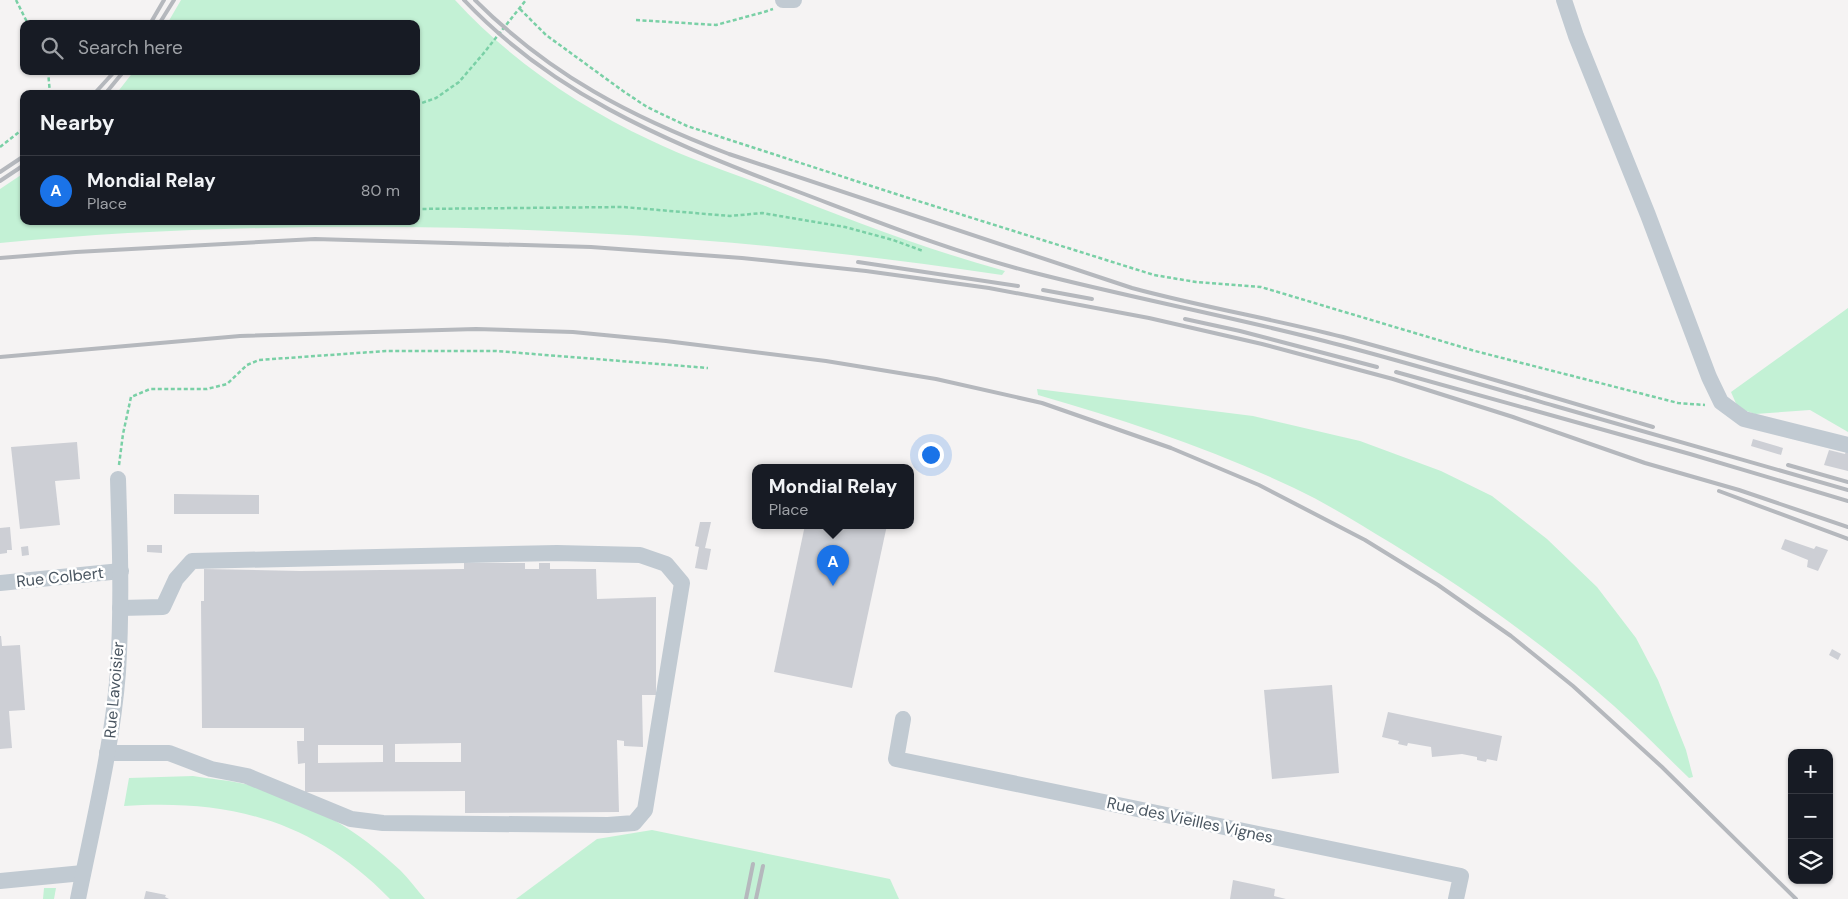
<!DOCTYPE html>
<meta charset="utf-8">
<style>
:root{--surface:#171b24;--page:#242831;--text:#f1f3f6;--muted:#9ea1a6;--line:#363941;--accent:#1a73e8}
body{margin:0;font-family:"DM Sans",sans-serif;background:var(--page);color:var(--text)}
.controls{position:absolute;right:15px;bottom:15px;display:grid;overflow:hidden;border-radius:10px;box-shadow:0 1px 4px #0004}
.controls button{width:45px;height:45px;display:grid;place-items:center;padding:0;border:0;border-bottom:1px solid var(--line);background:var(--surface);color:var(--text);font:25px sans-serif}
.you{position:absolute;left:930px;top:454px;width:18px;height:18px;margin:-12px;border:4px solid #fff;border-radius:50%;background:#1a73e8;box-shadow:0 0 0 8px #1a73e833}
.badge{display:grid;place-items:center;width:32px;height:32px;border-radius:50%;background:var(--accent);color:#fff;font-size:16px;font-weight:700}
.pin{position:absolute;translate:-50% -41px;filter:drop-shadow(0 1px 2px #0008)}
.pin::after{content:'';position:absolute;top:26px;width:18px;height:15px;background:inherit;clip-path:polygon(0 0,100% 0,50% 100%)}
.popup{position:absolute;left:752px;top:464px;width:162px;height:65px;box-sizing:border-box;display:grid;place-content:center;border-radius:10px;background:var(--surface);filter:drop-shadow(0 1px 4px #0005);font-size:16px;white-space:nowrap;color:var(--muted)}
.popup b{font-size:19px;color:var(--text)}
.popup::after{content:'';position:absolute;left:50%;top:100%;margin-left:-10px;border:10px solid transparent;border-top-color:var(--surface)}
.list{margin:0;padding:0;list-style:none}
h2{display:flex;justify-content:space-between;align-items:center;height:65px;margin:0;padding:0 20px;font-size:21px}
h2 small{font-size:16px;font-weight:400;color:var(--muted)}
.list li{display:grid;grid-template-columns:32px 1fr auto;gap:15px;align-items:center;box-sizing:border-box;height:70px;padding:0 20px;border-top:1px solid var(--line)}
.list b{display:block;font-size:19px;white-space:nowrap}
.list p{margin:0;font-size:16px;white-space:nowrap;color:var(--muted)}
.list em{font-size:16px;font-style:normal;color:var(--muted)}
.icon{flex:none;width:28px;height:28px;fill:none;stroke:currentColor;stroke-width:2;stroke-linecap:round;stroke-linejoin:round}
.map{position:relative;flex:none;width:1848px;height:899px;overflow:hidden}
.search{position:absolute;background:var(--surface);box-shadow:0 1px 4px #0004;left:20px;top:20px;width:400px;height:55px;display:flex;align-items:center;gap:12px;box-sizing:border-box;padding:0 18px;border-radius:10px;color:var(--muted);font-size:19px}
.panel{position:absolute;background:var(--surface);box-shadow:0 1px 4px #0004;left:20px;top:90px;width:400px;height:135px;border-radius:10px}
.map>svg:first-child{display:block}
.green{fill:#c3f1d5}
.building{fill:#cdcfd5;fill-rule:evenodd}
.lines{fill:none;stroke-linecap:round;stroke-linejoin:round}
.path{stroke:#7ad0a6;stroke-width:2.5;stroke-dasharray:4 2.5;stroke-linecap:butt}
.minor{stroke:#c1cad2;stroke-width:16}
.rail{stroke:#b5b8bd;stroke-width:4}
.labels{text-anchor:middle;dominant-baseline:central;stroke-width:5;stroke-linejoin:round;paint-order:stroke}
.street-label{font-size:16px;fill:#4a5661;stroke:#fff}
</style>
<div class="map">
<svg width="1848" height="899" viewBox="0 0 1848 899">
<rect width="100%" height="100%" fill="#f5f3f3"/>
<g class="green">
<path d="M181 0H455C509 59 578 106 650 140 689 159 730 172 770 188 847 219 925 249 1005 271L1002 275C802 245 606 229 403 227 269 226 134 230 0 243V189L24 173V221H416V94H116L134 71H416V24H167Z"/>
<polygon points="1848,308 1848,432 1810,410 1755,414 1738,408 1731,392"/>
<path d="M1037 389 1253 416 1360 441 1441 471 1492 496 1547 539 1597 587 1636 638 1658 680 1686 750 1693 777 1689 778C1664 754 1640 729 1614 706 1545 645 1469 591 1391 543 1359 524 1328 504 1294 488 1212 449 1125 420 1038 395Z"/>
<path d="M193 776C210 779 228 780 245 784 304 797 357 829 400 870 409 879 417 890 425 899H390C313 820 230 799 124 806L129 778Z"/>
<polygon points="652,830 890,879 899,899 516,899 597,839"/>
<polygon points="44,888 56,888 54,899 43,899"/>
</g>
<g class="building">
<polygon points="1753,439 1783,448 1781,455 1751,446"/>
<polygon points="77,442 80,479 55,481 60,525 20,529 11,447"/>
<polygon points="1848,445 1848,471 1824,465 1829,450 1845,454"/>
<polygon points="174,494 259,495 259,514 174,514"/>
<polygon points="700,522 711,522 705,548 711,549 707,570 695,568 699,547 695,546"/>
<polygon points="805,525 887,525 852,688 774,672"/>
<polygon points="10,527 12,550 7,550 7,553 0,554 0,528"/>
<polygon points="1785,539 1814,549 1816,546 1828,550 1818,571 1807,567 1808,560 1781,549"/>
<polygon points="147,545 162,545 162,553 147,552"/>
<polygon points="28,546 29,555 22,556 21,547"/>
<path d="M464 563H525V569H539V563H550V569H596L597 599 656 597V695H642L643 747 624 746V741L617 740 619 812 465 813V791L305 792V763L298 764 297 741H304V728H202L201 601H204V569L300 571 464 569ZM461 743V762H395V744ZM318 745H383V762L318 763Z"/>
<polygon points="0,636 1,636 2,646 20,645 25,710 9,711 12,748 0,749"/>
<polygon points="1832,649 1841,654 1838,660 1829,655"/>
<polygon points="1332,685 1339,773 1272,779 1264,690"/>
<polygon points="1388,712 1502,736 1497,761 1487,759 1486,762 1477,760 1477,757 1462,754 1432,757 1431,747 1408,743 1407,746 1398,744 1399,741 1382,737"/>
<polygon points="1233,880 1275,889 1274,896 1286,899 1230,899"/>
<polygon points="146,891 166,895 165,897 169,899 144,899"/>
</g>
<g class="lines">
<g class="path">
<polyline points="16,0 28,24"/>
<polyline points="520,9 546,35 623,91 647,107 687,126 899,195 1154,275 1196,282 1261,287 1475,351 1678,403 1705,405"/>
<polyline points="636,20 716,25 764,12 773,9"/>
<polyline points="48,71 50,94"/>
<polyline points="416,105 436,98 459,82 483,54 526,0"/>
<polyline points="0,147 24,128"/>
<polyline points="416,209 623,207 730,216 762,213 845,227 893,240 923,251"/>
<polyline points="119,465 123,434 131,397 150,389 207,389 227,384 247,365 259,360 386,351 496,351 708,368"/>
</g>
<g class="minor">
<polyline points="783,0 794,0"/>
<polyline points="1564,0 1576,36 1648,215 1709,377 1721,402 1744,419 1848,445"/>
<polyline points="0,583 121,571"/>
<polyline points="903,719 896,759 1461,876 1456,899"/>
<polyline points="107,753 169,753 211,769 247,776 351,819 383,823 608,825 634,823 645,810 682,583 666,564 640,555 557,553 192,561 176,579 163,607 120,608"/>
<polyline points="0,881 83,873"/>
<path d="M78 899C93 824 112 748 118 672 122 607 120 543 118 479"/>
</g>
<g class="rail">
<path d="M464 0C551 92 659 138 775 183 861 215 947 251 1035 273 1136 299 1239 318 1340 345 1412 364 1483 385 1555 406 1652 434 1750 462 1848 490"/>
<path d="M475 0C550 75 631 117 729 154L1132 288C1202 307 1273 319 1343 337 1447 365 1550 396 1653 427"/>
<polyline points="150,24 164,0"/>
<polyline points="159,24 174,0"/>
<polyline points="94,94 115,71"/>
<polyline points="105,94 124,71"/>
<polyline points="0,172 24,156"/>
<polyline points="0,181 24,165"/>
<polyline points="0,258 76,252 315,239 591,247 742,258 866,271 989,288 1149,318 1262,344 1393,379 1513,417 1645,463 1739,490 1848,527"/>
<polyline points="858,262 1018,286"/>
<polyline points="1043,290 1092,299"/>
<polyline points="1185,319 1240,331 1377,367"/>
<polyline points="0,357 240,336 476,329 573,332 666,341 826,361 936,379 1042,403 1171,448 1259,485 1365,540 1438,585 1511,636 1573,686 1662,767 1796,899"/>
<polyline points="1396,372 1690,454 1848,501"/>
<polyline points="1788,465 1848,482"/>
<polyline points="1719,491 1848,539"/>
<polyline points="746,899 753,864"/>
<polyline points="756,899 763,866"/>
</g>
</g>
<g class="labels">
<g class="street-label">
<text transform="translate(60 577) rotate(-6)">Rue Colbert</text>
<text transform="translate(114 690) rotate(-85)">Rue Lavoisier</text>
<text transform="translate(1190 820) rotate(12)">Rue des Vieilles Vignes</text>
</g>
</g>
</svg>
<div class="controls">
<button>+</button>
<button>−</button>
<button><svg class="icon" aria-label="layers" viewBox="0 0 24 24"><path d="M12 4l9 5-9 5-9-5zM3 14l9 5 9-5"/></svg></button>
</div>
<div class="you"></div>
<div class="pin badge" style="left:833px;top:586px">A</div>
<div class="popup"><b>Mondial Relay</b>Place</div>
<div class="search"><svg class="icon" aria-label="search" viewBox="0 0 24 24"><circle cx="10" cy="10" r="6"/><path d="M15 15l6 6"/></svg>Search here</div>
<section class="panel">
<h2>Nearby<small></small></h2>
<ul class="list">
<li><span class="badge">A</span><div><b>Mondial Relay</b><p>Place</p></div><em>80 m</em></li>
</ul>
</section>
</div>
